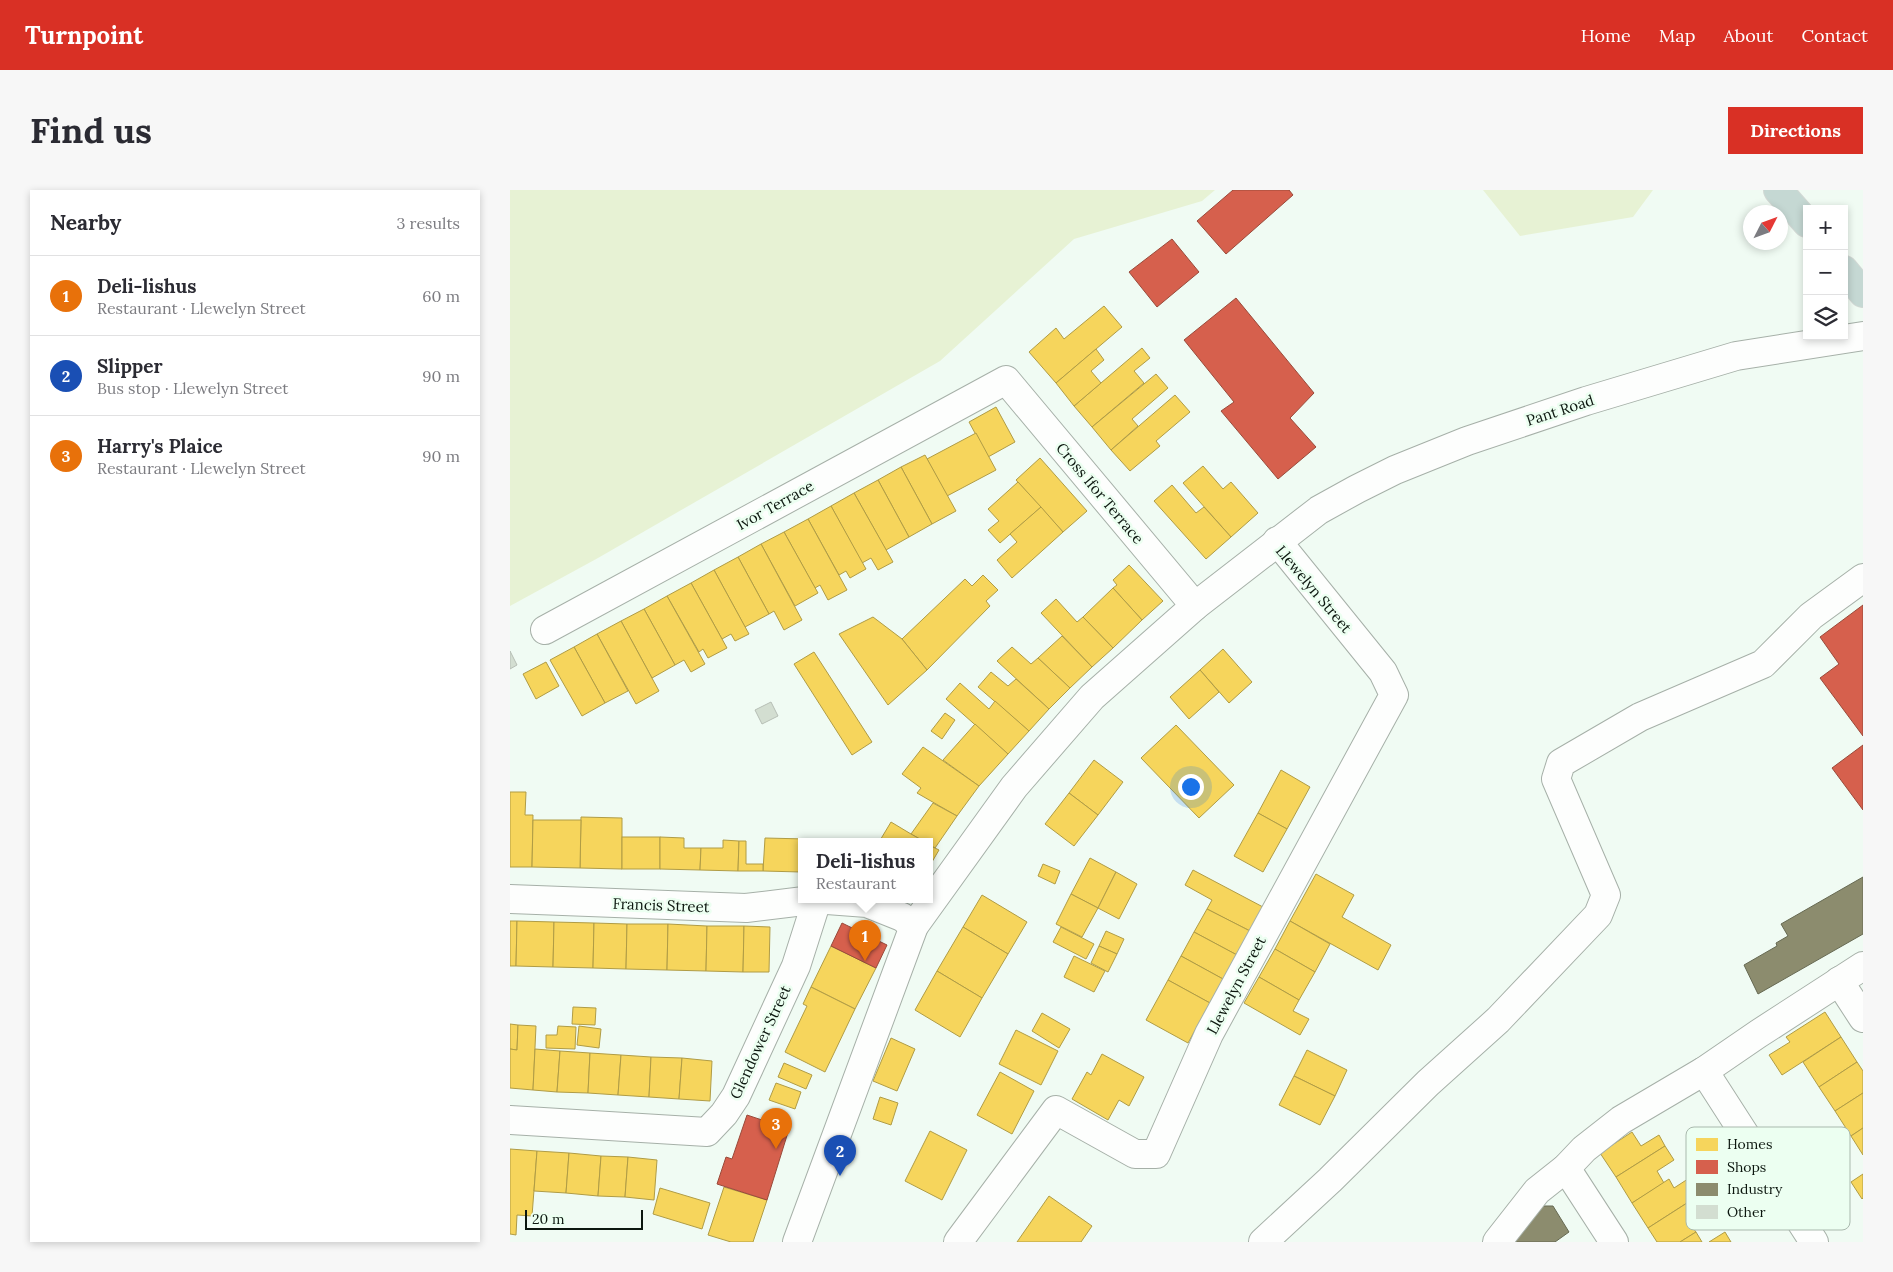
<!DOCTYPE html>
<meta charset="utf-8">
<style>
:root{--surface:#fff;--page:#f7f7f7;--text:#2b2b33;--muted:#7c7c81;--line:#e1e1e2;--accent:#d93025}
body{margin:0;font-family:Lora,serif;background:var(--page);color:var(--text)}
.controls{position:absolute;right:15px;top:15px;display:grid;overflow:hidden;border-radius:0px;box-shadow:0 2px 8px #0003}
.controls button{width:45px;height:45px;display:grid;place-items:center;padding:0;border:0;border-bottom:1px solid var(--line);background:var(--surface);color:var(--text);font:25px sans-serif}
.compass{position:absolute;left:1233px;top:15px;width:45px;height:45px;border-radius:50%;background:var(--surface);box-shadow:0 2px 8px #0003;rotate:48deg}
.scale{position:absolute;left:15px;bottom:12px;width:118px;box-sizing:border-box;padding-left:5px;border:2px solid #0c170f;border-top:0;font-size:14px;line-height:18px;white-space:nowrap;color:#0c170f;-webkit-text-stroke:4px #ecfff1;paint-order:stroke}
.you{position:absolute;left:680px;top:596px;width:18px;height:18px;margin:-12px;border:4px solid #fff;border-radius:50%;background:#1a73e8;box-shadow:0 0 0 8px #1a73e833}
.badge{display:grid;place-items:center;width:32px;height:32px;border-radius:50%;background:var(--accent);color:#fff;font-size:16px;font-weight:700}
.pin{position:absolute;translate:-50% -41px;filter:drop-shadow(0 1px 2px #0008)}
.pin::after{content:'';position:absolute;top:26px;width:18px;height:15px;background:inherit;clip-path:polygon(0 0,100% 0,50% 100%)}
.popup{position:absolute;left:288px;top:648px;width:135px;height:65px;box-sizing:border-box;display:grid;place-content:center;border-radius:0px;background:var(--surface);filter:drop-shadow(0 1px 4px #0005);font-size:16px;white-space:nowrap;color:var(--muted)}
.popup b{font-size:19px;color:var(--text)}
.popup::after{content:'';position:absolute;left:50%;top:100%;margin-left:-10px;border:10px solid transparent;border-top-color:var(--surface)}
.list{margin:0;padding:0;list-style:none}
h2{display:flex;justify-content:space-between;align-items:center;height:65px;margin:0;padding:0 20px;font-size:21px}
h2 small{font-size:16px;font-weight:400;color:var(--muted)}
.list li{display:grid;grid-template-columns:32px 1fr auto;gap:15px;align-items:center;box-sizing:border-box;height:80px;padding:0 20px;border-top:1px solid var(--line)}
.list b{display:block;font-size:19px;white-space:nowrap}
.list p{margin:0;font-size:16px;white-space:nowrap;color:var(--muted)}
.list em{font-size:16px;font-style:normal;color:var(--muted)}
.icon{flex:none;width:28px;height:28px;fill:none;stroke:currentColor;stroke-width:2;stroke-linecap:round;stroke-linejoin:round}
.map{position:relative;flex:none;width:1353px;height:1052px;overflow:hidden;border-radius:0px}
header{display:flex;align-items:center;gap:30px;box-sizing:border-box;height:70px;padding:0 25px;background:var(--accent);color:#fff}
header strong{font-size:24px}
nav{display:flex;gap:28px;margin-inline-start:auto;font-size:18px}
.intro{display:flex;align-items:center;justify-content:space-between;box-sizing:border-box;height:120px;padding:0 30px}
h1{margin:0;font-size:35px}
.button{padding:12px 22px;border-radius:0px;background:var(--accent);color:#fff;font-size:18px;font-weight:700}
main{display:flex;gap:30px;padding:0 30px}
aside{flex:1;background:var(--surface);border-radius:0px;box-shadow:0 2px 8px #0003}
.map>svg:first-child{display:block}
.green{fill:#e7f2d4}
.homes{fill:#f6d55c;stroke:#b09c45}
.shops{fill:#d6604d;stroke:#994a3a}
.industry{fill:#8c8c6e;stroke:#666952}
.building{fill:#d3ded1;stroke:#b6beb5}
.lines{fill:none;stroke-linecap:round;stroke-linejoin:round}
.minor-casing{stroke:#a6b0a8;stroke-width:30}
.highway-casing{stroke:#d2d8d4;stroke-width:30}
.minor{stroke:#fdfefd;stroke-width:28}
.highway{stroke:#c5d8d3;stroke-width:28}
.labels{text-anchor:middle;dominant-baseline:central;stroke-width:5;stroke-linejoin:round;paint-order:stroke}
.street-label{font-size:15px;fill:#0c170f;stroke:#ecfff1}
.key{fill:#ecfff1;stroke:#a9b9ad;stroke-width:1}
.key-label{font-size:14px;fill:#0c170f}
</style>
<header>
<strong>Turnpoint</strong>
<nav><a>Home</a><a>Map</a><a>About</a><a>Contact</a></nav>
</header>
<div class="intro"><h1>Find us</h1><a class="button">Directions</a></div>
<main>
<aside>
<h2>Nearby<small>3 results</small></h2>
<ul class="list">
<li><span class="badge" style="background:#e8710a">1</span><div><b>Deli-lishus</b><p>Restaurant · Llewelyn Street</p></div><em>60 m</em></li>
<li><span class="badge" style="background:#1a4fb4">2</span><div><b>Slipper</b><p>Bus stop · Llewelyn Street</p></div><em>90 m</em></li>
<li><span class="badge" style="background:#e8710a">3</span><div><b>Harry's Plaice</b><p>Restaurant · Llewelyn Street</p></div><em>90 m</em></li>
</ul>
</aside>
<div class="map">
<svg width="1353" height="1052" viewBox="0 0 1353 1052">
<rect width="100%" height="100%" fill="#f0fbf3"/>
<g class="green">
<polygon points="0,0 705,0 692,11 564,49 430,171 88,368 0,416"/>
<polygon points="973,0 1143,0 1123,27 1010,46"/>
</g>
<g class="homes">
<polygon points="594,116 612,137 546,193 519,162 546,138 554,149"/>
<polygon points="632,158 640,168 624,181 634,193 582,237 564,216"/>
<polygon points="586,159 594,170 581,181 591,193 564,216 546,193"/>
<polygon points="646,184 658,198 622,229 628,236 601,260 582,237"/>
<polygon points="665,205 680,222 646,251 650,256 620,281 601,260"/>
<polygon points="486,217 505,252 478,267 459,232"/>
<polygon points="466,243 486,280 437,306 417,269"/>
<polygon points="415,265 446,321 422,334 391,277"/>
<polygon points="530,268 577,321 553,342 506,290"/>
<polygon points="693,276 713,299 721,292 748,323 721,347 673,293"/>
<polygon points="391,277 422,334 399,347 368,290"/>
<polygon points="368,290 399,347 376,360 344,303"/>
<polygon points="508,292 531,317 490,353 478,340 489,331 478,319"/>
<polygon points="662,295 686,323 694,317 721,347 696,369 644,311"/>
<polygon points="344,303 383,372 368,380 361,368 352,373 321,316"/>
<polygon points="321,316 356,379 340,388 336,381 329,385 298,329"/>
<polygon points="531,317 553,342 502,388 487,370 507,352 500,344"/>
<polygon points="298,329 337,400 318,410 310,395 305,398 274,342"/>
<polygon points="274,342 308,403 285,416 251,354"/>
<polygon points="251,354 292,430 274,440 264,421 259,424 228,367"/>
<polygon points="228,367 259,424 235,437 204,380"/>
<polygon points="619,375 653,411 632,430 603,398 607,395 603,390"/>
<polygon points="204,380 239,444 225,451 221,444 212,449 181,393"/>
<polygon points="473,385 488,400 476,411 480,416 417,480 392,449 455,389 462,396"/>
<polygon points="181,393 217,458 198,468 193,459 189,462 157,406"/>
<polygon points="603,398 632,430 603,458 573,427"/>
<polygon points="157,406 195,474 181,482 174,470 165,475 134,419"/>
<polygon points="546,409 567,432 573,427 603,458 582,477 531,423"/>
<polygon points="134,419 165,475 142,488 111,431"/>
<polygon points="363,427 392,449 417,480 378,515 329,444"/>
<polygon points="111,431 149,501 126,514 87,444"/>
<polygon points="87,444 118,501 95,513 64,457"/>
<polygon points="552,446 582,477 560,498 528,468"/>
<polygon points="64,457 95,513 72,526 40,470"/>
<polygon points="502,457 521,474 528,468 560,498 539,519 487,471"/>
<polygon points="713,459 742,492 719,513 690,480"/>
<polygon points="304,462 362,552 342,565 284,474"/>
<polygon points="36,472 49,496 26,509 13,484"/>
<polygon points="690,480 709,502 679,529 660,507"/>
<polygon points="481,482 498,496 506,489 539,519 519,541 468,497"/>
<polygon points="450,493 479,519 485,511 519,541 498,564 436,509"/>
<polygon points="435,523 445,530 432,549 421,541"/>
<polygon points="465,534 498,564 469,596 433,570"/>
<polygon points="666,535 724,595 689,628 631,568"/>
<polygon points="413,557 469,596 447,626 407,603 411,598 392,584"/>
<polygon points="584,570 613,592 588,625 559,603"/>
<polygon points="771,580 800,597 777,639 748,623"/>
<polygon points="0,602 16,602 15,625 23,625 22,677 0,677"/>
<polygon points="559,603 588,625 564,656 535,634"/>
<polygon points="423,613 447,626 425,658 419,655 419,652 415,652 401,644"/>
<polygon points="748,623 777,639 753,682 724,666"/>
<polygon points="71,627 112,628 112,679 70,678"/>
<polygon points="23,630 71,630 70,678 22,677"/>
<polygon points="381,632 401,644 415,652 369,652"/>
<rect x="112" y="647" width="38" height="32"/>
<polygon points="150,647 174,648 174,658 191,658 190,680 150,679"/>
<polygon points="255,648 296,649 296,652 291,652 291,682 253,681"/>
<polygon points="296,649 306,649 346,650 345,652 296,652"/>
<polygon points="213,650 229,651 228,681 190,680 191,658 213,658"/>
<polygon points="229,651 236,651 236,674 253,674 253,681 228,681"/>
<polygon points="419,655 429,660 419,677"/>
<polygon points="580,668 606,682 588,718 561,704"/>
<polygon points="533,674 550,681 545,694 528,686"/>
<polygon points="683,680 753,717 740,741 697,719 702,710 675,695"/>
<polygon points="606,682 627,694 609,729 588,718"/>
<polygon points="806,684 844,705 832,727 881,755 868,780 780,731"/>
<polygon points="561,704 588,718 572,747 546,734"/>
<polygon points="472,705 517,732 498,764 453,737"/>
<polygon points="697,719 740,741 727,765 684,742"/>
<polygon points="0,731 7,731 6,776 0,776"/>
<polygon points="7,731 44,732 43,777 6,776"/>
<polygon points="780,731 820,754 805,782 765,759"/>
<polygon points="44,732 84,733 83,778 43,777"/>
<polygon points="84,733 117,734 116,779 83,778"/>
<polygon points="117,734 158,734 157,780 116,779"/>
<polygon points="158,734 197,736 196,781 157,780"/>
<polygon points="197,736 234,736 233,782 196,781"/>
<polygon points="234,736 260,737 259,782 233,782"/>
<polygon points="453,737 498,764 472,808 427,781"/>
<polygon points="551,737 584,754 576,769 543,752"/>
<polygon points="596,741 614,749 607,764 589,756"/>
<polygon points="684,742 727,765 713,789 671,766"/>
<polygon points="321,756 366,778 345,819 301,797"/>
<polygon points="589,756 607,764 598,782 581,773"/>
<polygon points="765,759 805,782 789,810 749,787"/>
<polygon points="564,766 595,781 584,802 554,787"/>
<polygon points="671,766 713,789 700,813 658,790"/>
<polygon points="427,781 472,808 450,847 405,820"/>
<polygon points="749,787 789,810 783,821 799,829 790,845 734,813"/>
<polygon points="658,790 700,813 678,853 636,830"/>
<polygon points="301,797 345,819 315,882 275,862 297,816 293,814"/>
<polygon points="63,817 86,818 85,835 62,834"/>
<polygon points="1315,822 1331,847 1272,885 1259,865 1280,852 1276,847"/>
<polygon points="532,823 560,839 549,858 522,841"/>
<polygon points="0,834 8,835 7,860 0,859"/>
<polygon points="8,835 26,836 23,900 0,898 0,859 7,860"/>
<polygon points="48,836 66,837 65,859 36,858 36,845 47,845"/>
<polygon points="69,836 91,839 89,858 67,855"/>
<polygon points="506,840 548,861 531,895 489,874"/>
<polygon points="1331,847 1347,872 1309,897 1293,872"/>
<polygon points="381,848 405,859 387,901 363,891"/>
<polygon points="25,859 50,861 47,902 23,900"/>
<polygon points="797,860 837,880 825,906 784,886"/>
<polygon points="50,861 80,863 78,903 47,902"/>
<polygon points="80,863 111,865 108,905 78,903"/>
<polygon points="592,864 634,887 619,916 609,910 598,930 562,909 577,882 581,885"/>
<polygon points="111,865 141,867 139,907 108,905"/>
<polygon points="141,867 172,868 169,909 139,907"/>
<polygon points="172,868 202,871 200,911 169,909"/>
<polygon points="1347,872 1353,881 1353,903 1325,921 1309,897"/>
<polygon points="274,873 302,885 296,899 268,887"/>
<polygon points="490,882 524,901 502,944 467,925"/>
<polygon points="784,886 825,906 810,935 769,915"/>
<polygon points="266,893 291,902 285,919 259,910"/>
<polygon points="1353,903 1353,938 1341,946 1325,921"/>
<polygon points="370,907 388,913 381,935 363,929"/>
<polygon points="1353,938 1353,965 1341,946"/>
<polygon points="420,941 457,960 432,1010 395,991"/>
<polygon points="1122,942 1131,956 1149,945 1155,956 1106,987 1090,963"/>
<polygon points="1155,956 1164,970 1147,981 1154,993 1122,1013 1106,987"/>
<polygon points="0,959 27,961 22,1026 7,1025 6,1045 0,1044"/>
<polygon points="27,961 59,963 56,1003 24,1001"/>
<polygon points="59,963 91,966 88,1006 56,1003"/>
<polygon points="91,966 118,967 115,1007 88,1006"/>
<polygon points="118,967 147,970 144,1010 115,1007"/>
<polygon points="1353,984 1353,1008 1352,1009 1341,992"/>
<polygon points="1184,985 1194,1002 1138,1038 1122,1013 1159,989 1164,998"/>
<polygon points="214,997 257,1010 243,1052 221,1052 198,1045"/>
<polygon points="150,998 200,1013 192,1039 143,1024"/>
<polygon points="539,1006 582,1036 571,1052 507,1052"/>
<polygon points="1188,1006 1196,1018 1177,1030 1186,1042 1170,1052 1147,1052 1138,1038"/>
<polygon points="1186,1042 1192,1052 1170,1052"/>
<polygon points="1215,1042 1221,1052 1199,1052"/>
</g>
<g class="shops">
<polygon points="723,0 779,0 783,5 716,64 687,31"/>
<polygon points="662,49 689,82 647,117 619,82"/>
<polygon points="726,108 804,203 780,228 806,257 768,289 711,221 724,212 674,150"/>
<polygon points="1353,415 1353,546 1310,488 1329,474 1310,447"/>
<polygon points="1353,555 1353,620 1322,578"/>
<polygon points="332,733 377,755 366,778 321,756"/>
<polygon points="237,925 279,939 257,1010 207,994 216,967 222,969"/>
</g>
<g class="industry">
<polygon points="1353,687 1353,744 1248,804 1234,775 1267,756 1266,753 1278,746 1271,734"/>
<polygon points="1030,1016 1043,1016 1059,1042 1045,1052 999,1052"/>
</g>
<g class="building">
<polygon points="0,461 7,475 0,479"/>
<polygon points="261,512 268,526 252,534 245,520"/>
</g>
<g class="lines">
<g class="minor-casing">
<g id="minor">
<polyline points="35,440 496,190 685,416"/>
<polyline points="0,709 236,718 302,710"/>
<polyline points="317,710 357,713 392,727 404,736"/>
<polyline points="1329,791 1353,828"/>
<polyline points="1194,881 1304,1052"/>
<polyline points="0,930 197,942 214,924 226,906 286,776 307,710"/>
<polyline points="1056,978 1104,1052"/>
<polyline points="287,1052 404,736 504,597 582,507 685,416 809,320 847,299 885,280 957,251 1076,211 1226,166 1353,146"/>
<polyline points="448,1052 546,920 625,964 646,964 699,844 884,505 873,482 767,351"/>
<polyline points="753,1052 820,990 918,893 988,830 1088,725 1096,705 1046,589 1051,573 1130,527 1253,474 1301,426 1353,388"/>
<polyline points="987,1052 1027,1001 1056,978 1074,959 1111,930 1194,881 1248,844 1353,776"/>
</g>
</g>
<g class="highway-casing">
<g id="highway">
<polyline points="1268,0 1297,33"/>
<polyline points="1334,80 1353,103"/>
</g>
</g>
<use href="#minor" class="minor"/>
<use href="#highway" class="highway"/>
</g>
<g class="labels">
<g class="street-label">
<text transform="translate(1050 220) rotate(-18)">Pant Road</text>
<text transform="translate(590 303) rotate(50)">Cross Ifor Terrace</text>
<text transform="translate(265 315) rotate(-29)">Ivor Terrace</text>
<text transform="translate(804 399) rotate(50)">Llewelyn Street</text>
<text transform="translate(151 715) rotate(2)">Francis Street</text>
<text transform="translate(726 795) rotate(-62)">Llewelyn Street</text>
<text transform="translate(250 852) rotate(-65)">Glendower Street</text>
</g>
</g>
<rect x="1176" y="937" width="164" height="103" rx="8" class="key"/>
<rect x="1186" y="948" width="22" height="13" fill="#f6d55c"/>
<rect x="1186" y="970" width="22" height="14" fill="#d6604d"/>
<rect x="1186" y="993" width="22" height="13" fill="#8c8c6e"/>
<rect x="1186" y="1015" width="22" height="14" fill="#d3ded1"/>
<g class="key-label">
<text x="1217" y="959">Homes</text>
<text x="1217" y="982">Shops</text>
<text x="1217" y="1004">Industry</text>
<text x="1217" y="1027">Other</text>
</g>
</svg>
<div class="controls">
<button>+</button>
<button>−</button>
<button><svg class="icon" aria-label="layers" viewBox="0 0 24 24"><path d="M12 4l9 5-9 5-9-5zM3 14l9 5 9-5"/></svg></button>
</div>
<svg class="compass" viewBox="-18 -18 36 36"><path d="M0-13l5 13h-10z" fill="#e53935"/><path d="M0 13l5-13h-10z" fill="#7c7c81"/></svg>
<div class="scale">20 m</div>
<div class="you"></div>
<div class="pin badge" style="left:355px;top:771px;background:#e8710a">1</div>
<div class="popup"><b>Deli-lishus</b>Restaurant</div>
<div class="pin badge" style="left:330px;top:986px;background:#1a4fb4">2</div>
<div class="pin badge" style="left:266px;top:959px;background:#e8710a">3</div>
</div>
</main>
